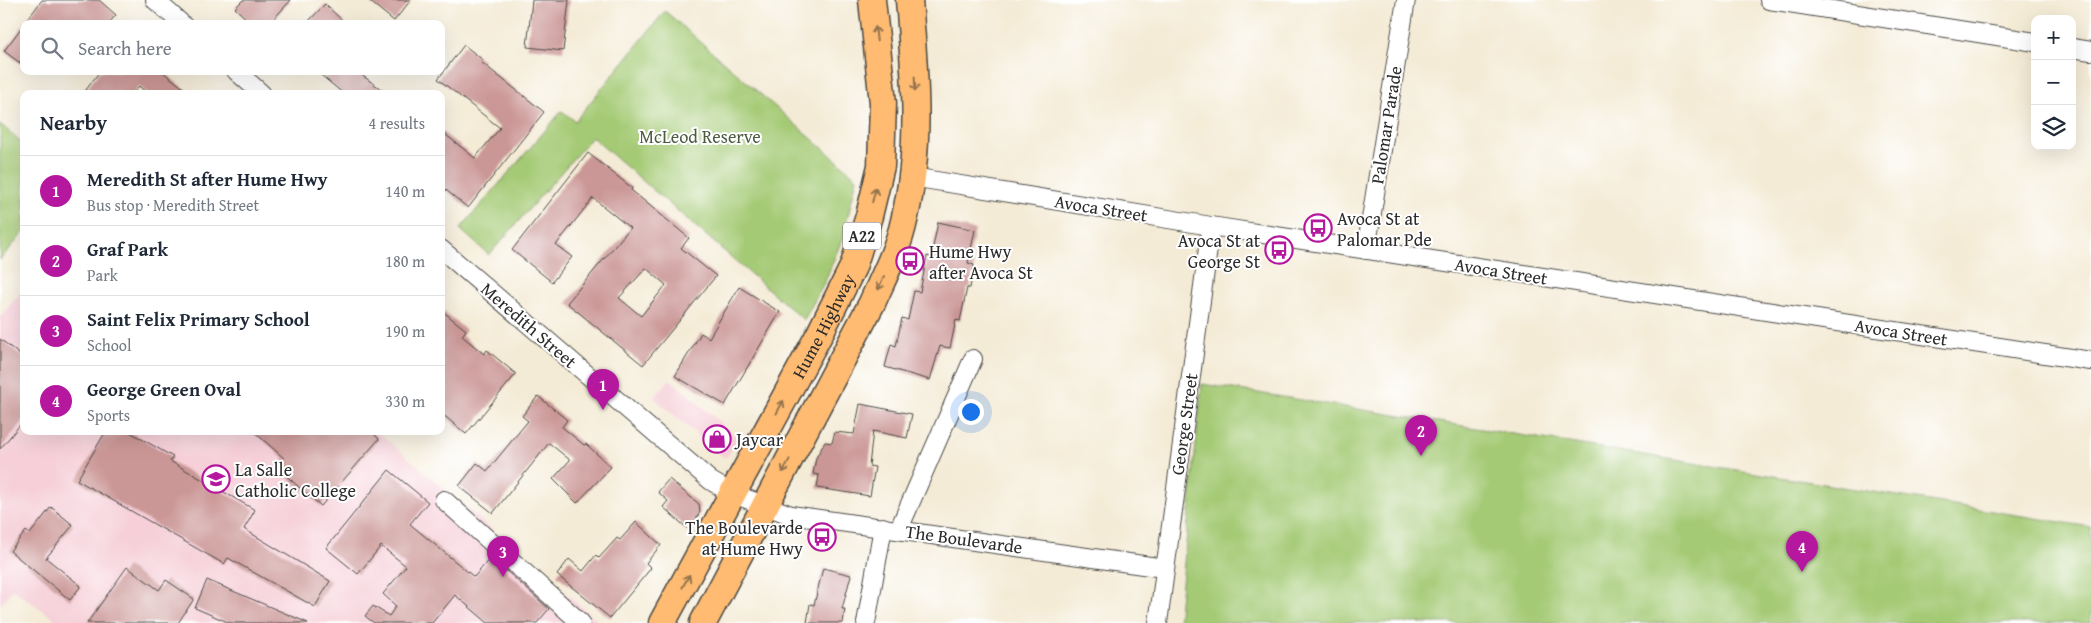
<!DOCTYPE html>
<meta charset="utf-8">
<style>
:root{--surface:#fff;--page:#f2f2f3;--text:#1f2937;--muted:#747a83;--line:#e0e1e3;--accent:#b5179e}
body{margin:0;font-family:"Gentium Book Plus",serif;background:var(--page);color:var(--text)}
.controls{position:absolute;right:15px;top:15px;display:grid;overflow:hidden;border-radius:10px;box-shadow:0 5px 20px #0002}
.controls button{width:45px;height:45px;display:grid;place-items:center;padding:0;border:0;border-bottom:1px solid var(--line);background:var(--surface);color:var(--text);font:25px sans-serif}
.you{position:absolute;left:970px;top:411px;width:18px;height:18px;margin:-12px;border:4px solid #fff;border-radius:50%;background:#1a73e8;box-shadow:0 0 0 8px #1a73e833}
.badge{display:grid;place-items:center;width:32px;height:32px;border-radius:50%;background:var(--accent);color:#fff;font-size:16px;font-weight:700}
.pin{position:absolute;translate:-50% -41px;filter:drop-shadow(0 1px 2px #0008)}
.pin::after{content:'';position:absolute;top:26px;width:18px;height:15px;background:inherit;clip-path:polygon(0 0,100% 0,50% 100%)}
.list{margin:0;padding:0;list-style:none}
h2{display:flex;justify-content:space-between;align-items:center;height:65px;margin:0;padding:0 20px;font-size:21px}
h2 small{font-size:16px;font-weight:400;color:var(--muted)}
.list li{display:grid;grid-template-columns:32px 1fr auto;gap:15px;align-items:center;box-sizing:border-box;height:70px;padding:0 20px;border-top:1px solid var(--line)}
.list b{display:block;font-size:19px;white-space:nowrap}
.list p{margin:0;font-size:16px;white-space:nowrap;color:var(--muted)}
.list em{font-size:16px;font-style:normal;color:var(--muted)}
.icon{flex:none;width:28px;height:28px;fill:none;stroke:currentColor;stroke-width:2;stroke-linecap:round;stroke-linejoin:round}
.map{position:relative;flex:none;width:2091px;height:623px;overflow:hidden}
.search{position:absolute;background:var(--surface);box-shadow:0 5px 20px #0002;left:20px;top:20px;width:425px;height:55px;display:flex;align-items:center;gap:12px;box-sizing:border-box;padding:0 18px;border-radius:10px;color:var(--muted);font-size:19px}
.panel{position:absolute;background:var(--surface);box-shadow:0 5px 20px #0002;left:20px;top:90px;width:425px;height:345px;border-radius:10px}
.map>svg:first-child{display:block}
.built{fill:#f6cfd8}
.green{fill:#a4ca75;stroke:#687a50}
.building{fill:#cb9796;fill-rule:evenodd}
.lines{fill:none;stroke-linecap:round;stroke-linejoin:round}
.minor-casing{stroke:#494845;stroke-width:20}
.highway-casing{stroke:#494845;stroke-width:29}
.minor{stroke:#fff;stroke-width:18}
.highway{stroke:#febb71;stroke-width:26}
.oneway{stroke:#94734e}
.labels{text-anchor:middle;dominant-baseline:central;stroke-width:4;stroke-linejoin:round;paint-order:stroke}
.shield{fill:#fff;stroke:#6b6b6b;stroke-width:1}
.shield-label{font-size:16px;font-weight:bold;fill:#2b2b2b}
.street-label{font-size:18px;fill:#2b2b2b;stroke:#fff}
.park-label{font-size:18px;fill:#4f5b41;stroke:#fff}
.poi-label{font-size:18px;fill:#2b2b2b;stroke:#fff;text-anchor:start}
</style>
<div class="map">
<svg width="2091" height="623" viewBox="0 0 2091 623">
<rect width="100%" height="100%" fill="#fff"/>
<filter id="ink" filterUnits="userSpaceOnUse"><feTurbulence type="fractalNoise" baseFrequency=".02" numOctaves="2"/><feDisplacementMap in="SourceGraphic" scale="10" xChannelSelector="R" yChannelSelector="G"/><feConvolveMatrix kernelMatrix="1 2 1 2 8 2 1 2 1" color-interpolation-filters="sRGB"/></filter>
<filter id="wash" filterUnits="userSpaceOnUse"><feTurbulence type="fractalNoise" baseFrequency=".0096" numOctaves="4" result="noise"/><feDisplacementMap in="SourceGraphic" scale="20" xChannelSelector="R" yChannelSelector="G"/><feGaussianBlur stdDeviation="1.12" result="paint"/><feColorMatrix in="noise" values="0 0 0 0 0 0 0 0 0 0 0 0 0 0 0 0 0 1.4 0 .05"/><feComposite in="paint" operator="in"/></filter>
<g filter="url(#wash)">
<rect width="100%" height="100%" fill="#f4ebd6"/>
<g class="built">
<polygon points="24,288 24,431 377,431 600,623 61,623 12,589 0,606 0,317"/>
<polygon points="670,379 738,438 727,457 723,457 654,398"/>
</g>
<g class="green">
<polygon points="665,11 857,178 843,237 826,279 804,320 592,137 489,255 460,229 562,111 575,121"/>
<polygon points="0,124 24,144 24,232 0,260"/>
<polygon points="1202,384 2091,527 2091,623 1178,623"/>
</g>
<g id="blocks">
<g class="building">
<polygon points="42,0 99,0 116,15 108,24 24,24"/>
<polygon points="243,0 291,0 269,24 252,24 235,8"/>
<polygon points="368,0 411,0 394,21"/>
<polygon points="532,0 569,0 563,51 527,47"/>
<polygon points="325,4 346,24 306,24"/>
<polygon points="24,24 24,66 4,51"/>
<polygon points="464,45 483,60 481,62 544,112 468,208 441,186 441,131 475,158 500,128 438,79"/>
<polygon points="100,71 162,71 191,94 148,94 139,86 133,94 83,94"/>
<polygon points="316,71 356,71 388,94 344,94"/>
<path d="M588 153 632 188 631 190 689 238 681 248 716 276 643 365 567 303 630 228 593 198 556 245 572 257 552 282 512 250ZM646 268 666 285 641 316 619 298Z"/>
<polygon points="938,222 975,230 968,263 974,265 970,288 967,288 960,321 956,320 950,348 940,346 930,380 885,367 891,344 896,346 902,318 908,320 914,291 920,292 927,256 931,257"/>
<polygon points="739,287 780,312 725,405 675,376 701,333 709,338"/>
<polygon points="441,310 466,330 462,336 484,354 487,350 516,374 466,434 441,413"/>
<polygon points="0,339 24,358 24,420 0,449"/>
<polygon points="538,396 567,420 562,427 584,445 586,444 611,467 577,503 553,479 570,460 549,443 493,513 459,486 477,463 487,471 528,421 522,416"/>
<polygon points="860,404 912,414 907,438 873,431 869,466 875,467 870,496 817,488 819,475 813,474 816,458 825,442 832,443 835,432 854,434"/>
<polygon points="106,431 128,431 173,457 170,461 255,510 244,529 330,581 315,607 228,558 224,564 77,480"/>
<polygon points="253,431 371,431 379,439 321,506 277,468 285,459"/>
<polygon points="389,470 428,502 410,524 474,577 491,557 549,609 537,623 488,623 455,595 432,623 374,623 365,616 373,606 389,616 396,606 383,594 406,566 381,546 358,574 326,548"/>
<polygon points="669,479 699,504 700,512 689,530 663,507 668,501 658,492"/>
<polygon points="51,507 73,525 46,558 81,586 70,600 10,551 26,531 30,534"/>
<polygon points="636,522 661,545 646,563 651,568 610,618 557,575 569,559 583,571 596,555 599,558 617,538 620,540"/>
<polygon points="127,567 159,590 166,580 194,599 178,623 87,623"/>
<polygon points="823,568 851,575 842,609 845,609 843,623 807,623 810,604 814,605"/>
<polygon points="207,580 308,623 230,623 195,608"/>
</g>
</g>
</g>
<g filter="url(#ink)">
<use href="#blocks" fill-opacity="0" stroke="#494845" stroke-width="1"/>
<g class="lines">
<g class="minor-casing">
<g id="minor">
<polyline points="155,0 182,24"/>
<polyline points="1769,0 2035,42"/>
<polyline points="2072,48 2091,51"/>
<polyline points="236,71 262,94"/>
<polyline points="912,177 1211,226 2091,361"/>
<polyline points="441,249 711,481 733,494 791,515 1164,568"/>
<polyline points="1366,250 1406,0"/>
<polyline points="444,500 581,623"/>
<polyline points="899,529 973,359"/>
<polyline points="866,623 883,527"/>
<polyline points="1158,623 1211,226"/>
</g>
</g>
<g class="highway-casing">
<g id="highway">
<path id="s1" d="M662 623 819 335 853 267 869 216 881 166 883 103 872 0"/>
<path d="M703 623 872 303C884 276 898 249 904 221 922 148 915 74 909 0"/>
</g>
</g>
<use href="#minor" class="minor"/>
<use href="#highway" class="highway"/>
</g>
<defs><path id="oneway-shaft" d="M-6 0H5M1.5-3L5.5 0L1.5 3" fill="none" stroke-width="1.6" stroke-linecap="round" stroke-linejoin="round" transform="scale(1.25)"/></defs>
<g class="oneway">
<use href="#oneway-shaft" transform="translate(876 34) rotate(-96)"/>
<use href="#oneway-shaft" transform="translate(915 84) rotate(87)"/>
<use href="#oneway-shaft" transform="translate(874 195) rotate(-76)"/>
<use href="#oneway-shaft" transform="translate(881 283) rotate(114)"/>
<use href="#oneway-shaft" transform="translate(780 407) rotate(-62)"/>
<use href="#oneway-shaft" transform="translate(786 466) rotate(118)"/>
<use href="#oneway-shaft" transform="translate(686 581) rotate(-61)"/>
</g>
</g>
<defs>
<g id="bus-ring" transform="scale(1.4375)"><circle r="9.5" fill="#fff" stroke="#b5179e" stroke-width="1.5"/><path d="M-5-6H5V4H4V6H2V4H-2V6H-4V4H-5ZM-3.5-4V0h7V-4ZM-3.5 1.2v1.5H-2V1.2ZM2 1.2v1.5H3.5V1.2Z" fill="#b5179e"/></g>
<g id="shop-ring" transform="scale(1.4375)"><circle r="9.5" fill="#fff" stroke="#b5179e" stroke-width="1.5"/><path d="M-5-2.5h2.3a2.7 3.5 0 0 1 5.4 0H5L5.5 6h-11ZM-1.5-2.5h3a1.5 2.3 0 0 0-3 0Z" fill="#b5179e"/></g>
<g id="school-ring" transform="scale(1.4375)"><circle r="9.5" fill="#fff" stroke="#b5179e" stroke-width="1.5"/><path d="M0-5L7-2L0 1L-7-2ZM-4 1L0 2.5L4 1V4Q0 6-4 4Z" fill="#b5179e"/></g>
</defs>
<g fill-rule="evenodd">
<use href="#bus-ring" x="1318" y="228"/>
<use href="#bus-ring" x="1279" y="250"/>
<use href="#bus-ring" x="910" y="261"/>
<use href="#shop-ring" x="717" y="439"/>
<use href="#school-ring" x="216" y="479"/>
<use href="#bus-ring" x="822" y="537"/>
</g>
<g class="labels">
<rect class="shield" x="843" y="222.5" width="38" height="27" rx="4"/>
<g class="shield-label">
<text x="862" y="236">A22</text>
</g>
<g class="street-label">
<text transform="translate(1386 125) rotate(-81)">Palomar Parade</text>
<text transform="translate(1101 208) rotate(9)">Avoca Street</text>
<text transform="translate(1501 271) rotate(9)">Avoca Street</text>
<text transform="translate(529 325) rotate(41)">Meredith Street</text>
<text stroke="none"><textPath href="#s1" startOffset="338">Hume Highway</textPath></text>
<text transform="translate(1901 332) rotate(9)">Avoca Street</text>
<text transform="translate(1184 424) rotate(-82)">George Street</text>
<text transform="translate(964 539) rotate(8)">The Boulevarde</text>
</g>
<g class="park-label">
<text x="700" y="136">McLeod Reserve</text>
</g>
<g class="poi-label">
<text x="1337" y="218">Avoca St at<tspan x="1337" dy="21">Palomar Pde</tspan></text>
<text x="1260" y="240" text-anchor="end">Avoca St at<tspan x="1260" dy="21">George St</tspan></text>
<text x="929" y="251">Hume Hwy<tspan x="929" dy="21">after Avoca St</tspan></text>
<text x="736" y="439">Jaycar</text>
<text x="235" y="469">La Salle<tspan x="235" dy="21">Catholic College</tspan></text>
<text x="803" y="527" text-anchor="end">The Boulevarde<tspan x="803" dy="21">at Hume Hwy</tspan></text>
</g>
</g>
</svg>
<div class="controls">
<button>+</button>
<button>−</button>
<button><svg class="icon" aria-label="layers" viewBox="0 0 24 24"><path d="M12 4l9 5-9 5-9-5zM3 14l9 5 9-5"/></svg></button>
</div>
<div class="you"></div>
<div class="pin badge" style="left:603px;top:410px">1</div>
<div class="pin badge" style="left:1421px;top:456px">2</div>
<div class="pin badge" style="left:503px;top:577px">3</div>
<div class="pin badge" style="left:1802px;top:572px">4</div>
<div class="search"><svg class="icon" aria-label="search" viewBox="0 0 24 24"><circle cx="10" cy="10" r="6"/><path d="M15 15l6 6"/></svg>Search here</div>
<section class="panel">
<h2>Nearby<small>4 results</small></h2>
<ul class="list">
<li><span class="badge">1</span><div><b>Meredith St after Hume Hwy</b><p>Bus stop · Meredith Street</p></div><em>140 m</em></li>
<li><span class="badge">2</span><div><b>Graf Park</b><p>Park</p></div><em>180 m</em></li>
<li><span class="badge">3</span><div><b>Saint Felix Primary School</b><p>School</p></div><em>190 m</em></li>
<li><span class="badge">4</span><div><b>George Green Oval</b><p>Sports</p></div><em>330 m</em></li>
</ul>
</section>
</div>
